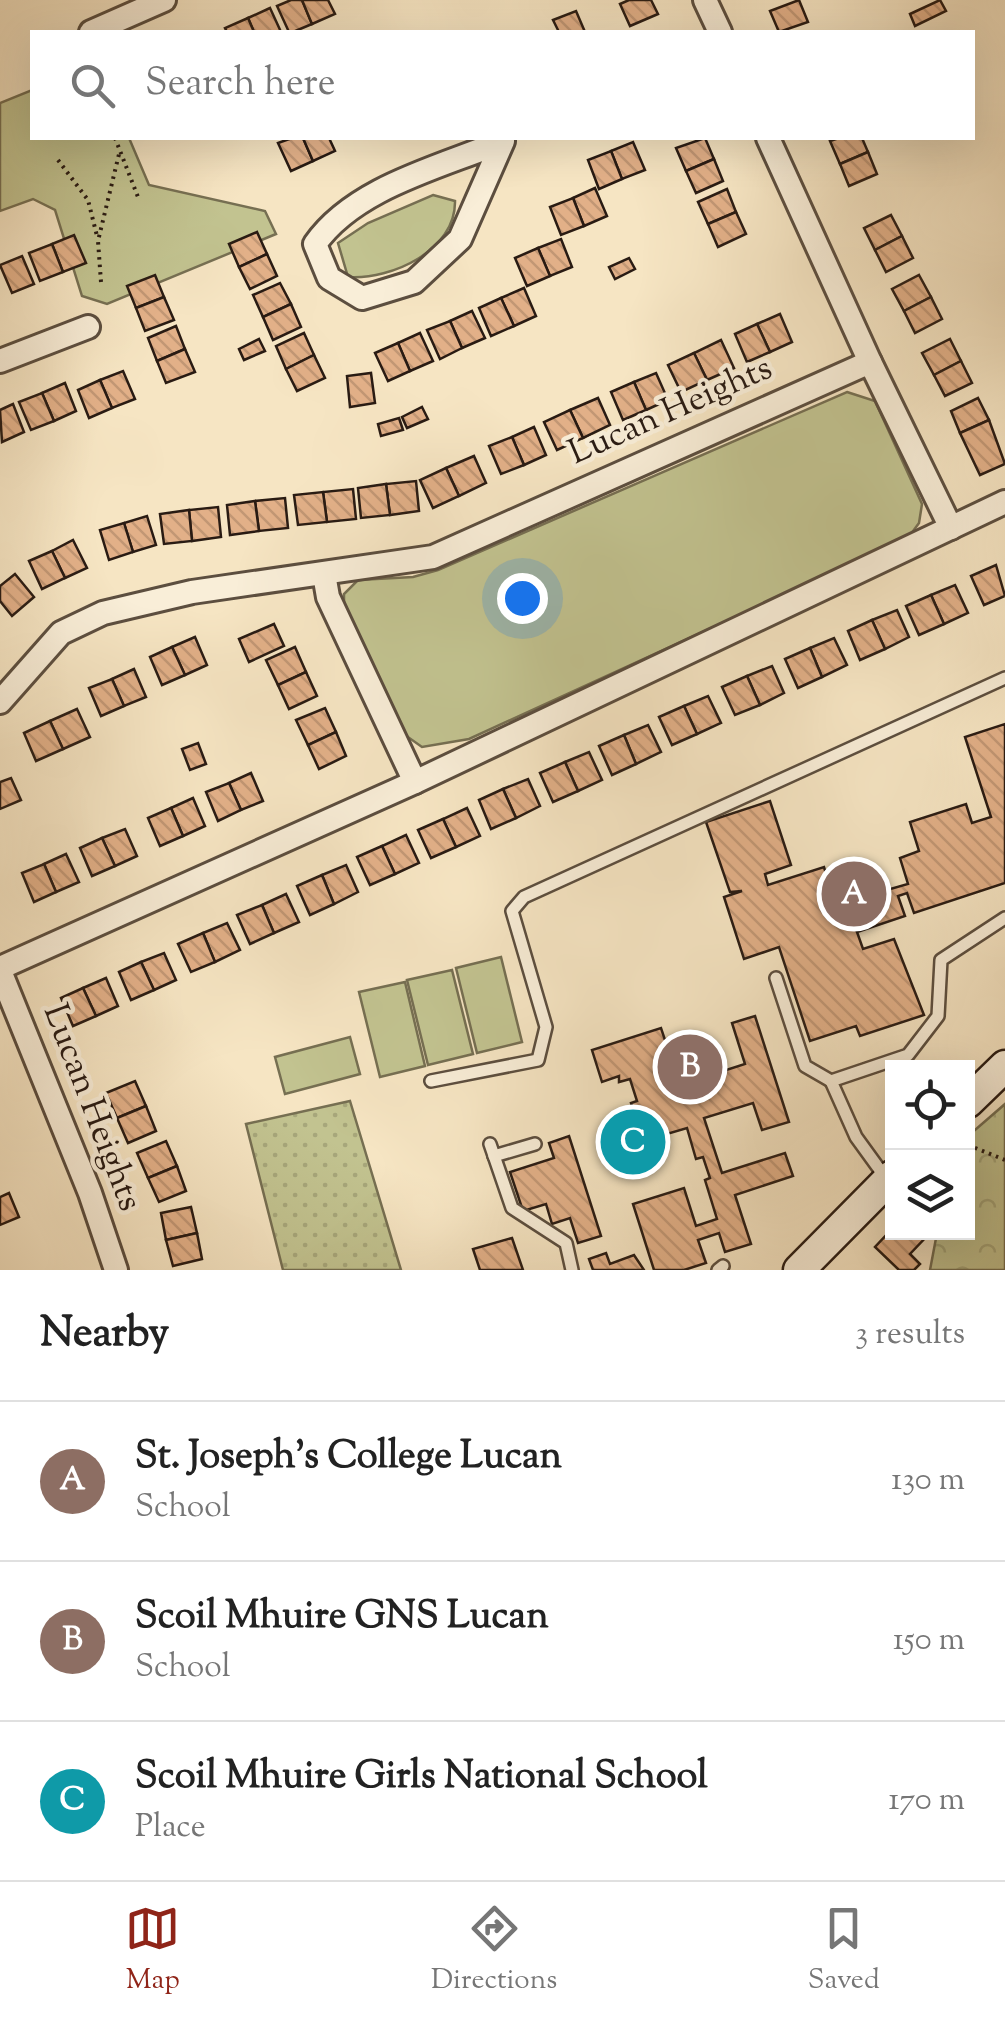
<!DOCTYPE html>
<style>
:root{--surface:#fff;--page:#f2f2f2;--text:#222;--muted:#767676;--line:#e0e0e0;--accent:#8f2418}
body{margin:0;font-family:"Sorts Mill Goudy",serif;background:var(--page);color:var(--text)}
.controls{position:absolute;right:30px;bottom:30px;display:grid;overflow:hidden;border-radius:0px;box-shadow:0 10px 40px #0002}
.controls button{width:90px;height:90px;display:grid;place-items:center;padding:0;border:0;border-bottom:2px solid var(--line);background:var(--surface);color:var(--text);font:50px sans-serif}
.you{position:absolute;left:522px;top:598px;width:35px;height:35px;margin:-25px;border:8px solid #fff;border-radius:50%;background:#1a73e8;box-shadow:0 0 0 15px #1a73e833}
.badge{display:grid;place-items:center;width:65px;height:65px;border-radius:50%;background:var(--accent);color:#fff;font-size:32px;font-weight:700}
.pin{position:absolute;translate:-50% -50%;border:5px solid #fff;box-shadow:0 2px 10px #0006}
.list{margin:0;padding:0;list-style:none}
h2{display:flex;justify-content:space-between;align-items:center;height:130px;margin:0;padding:0 40px;font-size:42px}
h2 small{font-size:32px;font-weight:400;color:var(--muted)}
.list li{display:grid;grid-template-columns:65px 1fr auto;gap:30px;align-items:center;box-sizing:border-box;height:160px;padding:0 40px;border-top:2px solid var(--line)}
.list b{display:block;font-size:38px;white-space:nowrap}
.list p{margin:0;font-size:32px;white-space:nowrap;color:var(--muted)}
.list em{font-size:32px;font-style:normal;color:var(--muted)}
.icon{flex:none;width:55px;height:55px;fill:none;stroke:currentColor;stroke-width:2;stroke-linecap:round;stroke-linejoin:round}
.map{position:relative;flex:none;width:1005px;height:1270px;overflow:hidden}
.search{position:absolute;background:var(--surface);box-shadow:0 10px 40px #0002;left:30px;right:30px;top:30px;height:110px;display:flex;align-items:center;gap:25px;box-sizing:border-box;padding:0 35px;border-radius:0px;color:var(--muted);font-size:38px}
.sheet{height:610px;background:var(--surface)}
nav{display:flex;justify-content:space-around;align-items:center;box-sizing:border-box;height:140px;border-top:2px solid var(--line);background:var(--surface);font-size:28px;color:var(--muted)}
nav a{display:grid;justify-items:center;gap:5px}
nav .on{color:var(--accent)}
.map>svg:first-child{display:block}
.grass{fill:#c2c390;stroke:#766f52;stroke-width:2.5}
.forest{fill:url(#forest-crowns);stroke:#766f52;stroke-width:2.5}
.garden{fill:url(#garden-dots);stroke:#766f52;stroke-width:2.5}
.building{fill:url(#building-back-hatch);stroke:#291b13;stroke-width:2.5}
.lines{fill:none;stroke-linecap:round;stroke-linejoin:round}
.lane-casing{stroke:#5c4e3f;stroke-width:16}
.street-casing{stroke:#5c4e3f;stroke-width:28}
.secondary-casing{stroke:#291b13;stroke-width:35}
.path{stroke:#291b13;stroke-width:4;stroke-dasharray:2.5 5;stroke-linecap:butt}
.lane{stroke:#f9eed8;stroke-width:11}
.street{stroke:#f9eed8;stroke-width:22}
.secondary{stroke:#f9eed8;stroke-width:30}
.labels{text-anchor:middle;dominant-baseline:central;stroke-width:9;stroke-linejoin:round;paint-order:stroke}
.street-label{font-size:35px;fill:#291b13;stroke:#f9eed8}
</style>
<div class="map">
<svg width="1005" height="1270" viewBox="0 0 1005 1270">
<defs>
<pattern id="forest-crowns" width="20" height="18" patternUnits="userSpaceOnUse" patternTransform="scale(2.5)"><rect width="20" height="18" fill="#c2c390"/><path d="M2 6a3 3 0 1 1 6 0M12 15a3 3 0 1 1 6 0" fill="none" stroke="#a7a77b"/></pattern>
<pattern id="garden-dots" width="8" height="8" patternUnits="userSpaceOnUse" patternTransform="scale(2.5)"><rect width="8" height="8" fill="#c2c390"/><path d="M2 2h.1M6 6h.1" fill="none" stroke="#a7a77b" stroke-width="1.8" stroke-linecap="round"/></pattern>
<pattern id="building-back-hatch" width="6" height="6" patternUnits="userSpaceOnUse" patternTransform="scale(2.5)"><rect width="6" height="6" fill="#e2b088"/><path d="M-1 5l2 2M0 0l6 6M5-1l2 2" fill="none" stroke="#c29774"/></pattern>
</defs>
<rect width="100%" height="100%" fill="#f6e5c3"/>
<filter id="stains"><feTurbulence type="fractalNoise" baseFrequency=".002" numOctaves="4"/><feColorMatrix values="0 0 0 0 .2 0 0 0 0 .09 0 0 0 0 .02 0 0 0 .5 -.17"/></filter>
<radialGradient id="worn" r=".72"><stop offset=".6" stop-color="#630" stop-opacity="0"/><stop offset="1" stop-color="#630" stop-opacity=".3"/></radialGradient>
<g class="grass">
<polygon points="32,90 32,138 129,138 149,185 265,211 276,234 107,304 82,296 55,210 33,199 0,211 0,103"/>
<path d="M433 195 455 201C456 250 392 280 348 277L338 243 368 223Z"/>
<polygon points="847,392 875,401 922,504 919,523 908,538 469,739 422,747 405,735 344,610 344,594 358,580 413,577 438,570"/>
<polygon points="501,957 522,1042 477,1053 456,968"/>
<polygon points="452,970 473,1054 428,1065 407,980"/>
<polygon points="405,982 425,1066 380,1077 359,992"/>
<polygon points="350,1037 360,1074 285,1094 275,1057"/>
</g>
<polygon class="forest" points="1005,1104 1005,1270 930,1270 937,1233 968,1232 968,1136"/>
<polygon class="garden" points="350,1101 401,1270 283,1270 246,1124"/>
<g class="building">
<polygon points="291,0 302,0 312,24 293,32 289,32 277,6"/>
<polygon points="302,0 328,0 335,14 312,24"/>
<polygon points="629,0 651,0 658,14 630,26 620,4"/>
<polygon points="799,0 808,22 779,32 770,11"/>
<polygon points="940,0 946,11 915,26 910,14"/>
<polygon points="270,8 281,32 254,32 248,18"/>
<polygon points="576,11 585,32 559,32 553,20"/>
<polygon points="248,18 254,32 227,32 225,28"/>
<polygon points="292,138 303,138 313,161 291,171 278,143"/>
<polygon points="303,138 329,138 335,151 313,161"/>
<polygon points="705,138 714,159 686,171 676,148"/>
<polygon points="839,138 862,138 868,152 840,164 830,141"/>
<polygon points="633,142 645,170 622,179 611,151"/>
<polygon points="611,151 622,179 599,189 588,160"/>
<polygon points="868,152 877,174 849,186 840,164"/>
<polygon points="714,159 723,181 696,193 686,171"/>
<polygon points="595,188 607,216 584,226 573,198"/>
<polygon points="727,189 736,212 708,224 698,202"/>
<polygon points="573,198 584,226 561,235 550,207"/>
<polygon points="736,212 746,234 718,247 708,224"/>
<polygon points="891,215 902,236 875,250 864,228"/>
<polygon points="257,232 267,254 239,267 229,244"/>
<polygon points="74,235 86,263 63,272 52,244"/>
<polygon points="902,236 913,258 886,272 875,250"/>
<polygon points="561,239 572,267 550,276 538,248"/>
<polygon points="52,244 63,272 40,281 29,253"/>
<polygon points="538,248 550,276 527,286 515,258"/>
<polygon points="267,254 277,276 250,289 239,267"/>
<polygon points="22,256 34,284 12,293 0,265"/>
<polygon points="629,258 635,269 615,279 609,267"/>
<polygon points="155,275 164,297 136,308 127,286"/>
<polygon points="919,275 931,297 904,311 892,289"/>
<polygon points="280,283 291,304 263,317 253,295"/>
<polygon points="524,288 536,316 514,326 501,298"/>
<polygon points="164,297 174,320 145,331 136,308"/>
<polygon points="931,297 942,319 915,333 904,311"/>
<polygon points="501,298 514,326 491,336 479,308"/>
<polygon points="291,304 301,327 273,340 263,317"/>
<polygon points="472,311 485,338 462,348 450,321"/>
<polygon points="780,314 792,342 770,352 757,324"/>
<polygon points="450,321 462,348 440,359 427,330"/>
<polygon points="757,324 770,352 747,362 735,334"/>
<polygon points="176,326 185,349 157,361 148,338"/>
<polygon points="304,333 314,355 286,369 276,346"/>
<polygon points="420,333 433,361 410,371 398,343"/>
<polygon points="259,339 265,351 244,360 239,349"/>
<polygon points="950,339 961,361 934,375 922,353"/>
<polygon points="721,340 734,368 707,380 694,353"/>
<polygon points="398,343 410,371 388,381 375,353"/>
<polygon points="185,349 195,372 166,383 157,361"/>
<polygon points="694,353 707,380 681,392 668,365"/>
<polygon points="314,355 325,378 297,391 286,369"/>
<polygon points="961,361 972,383 945,396 934,375"/>
<polygon points="123,371 135,399 112,408 100,380"/>
<polygon points="371,373 375,403 350,407 347,376"/>
<polygon points="656,373 668,400 646,410 634,382"/>
<polygon points="100,380 112,408 89,418 78,390"/>
<polygon points="634,382 646,410 623,420 611,392"/>
<polygon points="65,383 76,411 54,421 42,393"/>
<polygon points="42,393 54,421 31,430 19,402"/>
<polygon points="598,398 610,425 583,438 570,410"/>
<polygon points="978,398 989,420 960,433 951,411"/>
<polygon points="13,404 24,432 2,442 0,410"/>
<polygon points="422,407 428,419 407,428 402,417"/>
<polygon points="570,410 583,438 557,450 544,422"/>
<polygon points="399,418 403,430 381,436 378,424"/>
<polygon points="989,420 1005,464 980,475 960,433"/>
<polygon points="534,427 546,455 524,465 512,437"/>
<polygon points="512,437 524,465 501,474 489,446"/>
<polygon points="474,456 486,483 459,496 446,468"/>
<polygon points="446,468 459,496 433,508 420,480"/>
<polygon points="416,481 419,511 390,515 386,484"/>
<polygon points="386,484 390,515 361,518 358,488"/>
<polygon points="353,489 356,519 327,522 323,492"/>
<polygon points="323,492 327,522 298,525 294,495"/>
<polygon points="285,498 288,528 259,531 255,501"/>
<polygon points="255,501 259,531 230,535 227,505"/>
<polygon points="218,507 221,537 192,541 189,510"/>
<polygon points="189,510 192,541 164,544 160,514"/>
<polygon points="147,516 156,545 133,552 124,523"/>
<polygon points="124,523 133,552 109,560 100,530"/>
<polygon points="73,540 87,568 65,578 52,551"/>
<polygon points="52,551 65,578 42,589 29,561"/>
<polygon points="996,565 1005,596 984,605 971,576"/>
<polygon points="15,574 34,597 12,616 0,601 0,586"/>
<polygon points="955,585 968,613 944,624 931,595"/>
<polygon points="931,595 944,624 919,635 906,606"/>
<polygon points="897,610 909,637 885,649 872,620"/>
<polygon points="872,620 885,649 860,660 848,631"/>
<polygon points="274,624 284,646 249,662 239,639"/>
<polygon points="195,637 207,665 185,675 172,647"/>
<polygon points="834,638 847,665 822,677 810,648"/>
<polygon points="172,647 185,675 162,685 150,657"/>
<polygon points="295,647 306,672 278,685 266,660"/>
<polygon points="810,648 822,677 798,688 785,659"/>
<polygon points="772,666 784,693 760,705 747,676"/>
<polygon points="134,669 146,697 124,706 112,679"/>
<polygon points="306,672 317,696 289,709 278,685"/>
<polygon points="747,676 760,705 735,715 722,687"/>
<polygon points="112,679 124,706 101,716 89,688"/>
<polygon points="708,696 721,723 697,734 684,706"/>
<polygon points="684,706 697,734 672,745 659,717"/>
<polygon points="325,708 336,732 308,745 296,720"/>
<polygon points="77,709 90,737 63,749 50,721"/>
<polygon points="50,721 63,749 36,761 24,733"/>
<polygon points="1005,724 1005,883 914,913 907,893 898,896 905,916 857,932 863,949 894,939 924,1015 860,1036 856,1026 810,1041 779,947 744,959 724,897 742,891 730,892 706,822 770,801 791,865 765,874 768,885 824,867 830,887 881,871 887,890 908,884 900,858 919,851 910,822 966,804 972,823 991,817 965,737"/>
<polygon points="648,725 661,752 636,764 624,735"/>
<polygon points="336,732 346,756 319,769 308,745"/>
<polygon points="624,735 636,764 612,775 599,746"/>
<polygon points="198,743 206,764 190,770 182,749"/>
<polygon points="589,752 602,780 578,791 565,762"/>
<polygon points="565,762 578,791 553,802 540,773"/>
<polygon points="251,773 263,801 241,810 229,783"/>
<polygon points="11,778 21,800 0,809 0,782"/>
<polygon points="528,779 540,806 516,818 503,789"/>
<polygon points="229,783 241,810 218,821 206,792"/>
<polygon points="503,789 516,818 491,829 479,800"/>
<polygon points="193,798 205,826 183,836 171,808"/>
<polygon points="171,808 183,836 160,846 148,818"/>
<polygon points="467,808 480,836 456,847 443,819"/>
<polygon points="443,819 456,847 431,858 418,830"/>
<polygon points="125,829 137,856 115,866 102,838"/>
<polygon points="406,835 419,863 395,874 382,846"/>
<polygon points="102,838 115,866 92,876 80,848"/>
<polygon points="382,846 395,874 370,885 357,857"/>
<polygon points="66,854 79,882 56,892 44,864"/>
<polygon points="44,864 56,892 34,902 22,873"/>
<polygon points="346,865 358,892 334,904 322,875"/>
<polygon points="322,875 334,904 310,915 297,886"/>
<polygon points="286,894 299,922 274,933 262,905"/>
<polygon points="262,905 274,933 250,944 237,915"/>
<polygon points="227,923 240,950 215,962 203,933"/>
<polygon points="203,933 215,962 191,972 178,944"/>
<polygon points="164,953 176,980 154,990 141,962"/>
<polygon points="141,962 154,990 131,1000 119,972"/>
<polygon points="106,978 118,1006 96,1016 83,988"/>
<polygon points="83,988 96,1016 73,1026 61,998"/>
<polygon points="755,1016 789,1122 762,1130 753,1103 704,1118 722,1173 785,1153 793,1176 735,1195 751,1244 725,1252 719,1233 698,1240 706,1263 684,1270 654,1270 633,1204 684,1188 696,1226 717,1219 705,1180 710,1178 703,1157 696,1159 687,1128 646,1140 648,1148 636,1152 634,1143 622,1147 614,1121 635,1115 631,1103 637,1101 630,1079 619,1082 619,1076 602,1082 592,1050 661,1028 680,1085 745,1064 732,1023"/>
<polygon points="135,1081 146,1106 117,1118 106,1093"/>
<polygon points="146,1106 156,1131 128,1143 117,1118"/>
<polygon points="569,1136 601,1236 578,1243 570,1218 552,1224 546,1204 523,1211 510,1172 554,1158 549,1143"/>
<polygon points="166,1141 177,1166 148,1178 137,1153"/>
<polygon points="177,1166 186,1191 159,1202 148,1178"/>
<polygon points="9,1193 19,1217 0,1225 0,1197"/>
<polygon points="191,1207 197,1233 166,1240 161,1213"/>
<polygon points="892,1229 892,1232 928,1235 910,1254 920,1264 914,1270 899,1270 875,1247"/>
<polygon points="197,1233 202,1259 173,1266 166,1240"/>
<polygon points="512,1238 523,1270 480,1270 473,1249"/>
<polygon points="606,1253 610,1264 634,1255 644,1270 593,1270 589,1259"/>
</g>
<g class="lines">
<g class="lane-casing">
<g id="lane">
<polyline points="776,978 805,1066 831,1081"/>
<polyline points="431,1081 538,1060 546,1027 512,911 524,897 1005,678"/>
<polyline points="490,1144 512,1208 566,1243 572,1270"/>
<polyline points="494,1156 535,1144"/>
<polyline points="885,1177 856,1137 831,1081 908,1055 938,1016 941,960 1005,918"/>
<polyline points="718,1270 723,1266"/>
</g>
</g>
<g class="street-casing">
<g id="street">
<polyline points="705,0 720,32"/>
<polyline points="91,32 164,0"/>
<polyline points="768,138 870,362"/>
<path d="M503 141 460 239 414 282 362 298 329 278 315 244C355 187 441 167 503 141Z"/>
<polyline points="0,361 88,327"/>
<polyline points="324,574 328,597 415,782"/>
<polyline points="0,702 61,633 103,613 192,592 433,557 870,362 951,528"/>
<polyline points="0,968 415,782 1005,502"/>
<polyline points="0,971 90,1193 116,1270"/>
</g>
</g>
<g class="secondary-casing">
<g id="secondary">
<polyline points="968,1102 1005,1066"/>
<polyline points="799,1270 892,1176"/>
</g>
</g>
<g class="path">
<polyline points="115,138 138,197"/>
<polyline points="58,160 88,200 97,236"/>
<polyline points="101,282 98,241 120,150"/>
<polyline points="968,1145 1005,1160"/>
</g>
<use href="#lane" class="lane"/>
<use href="#street" class="street"/>
<use href="#secondary" class="secondary"/>
</g>
<g class="labels">
<g class="street-label">
<text transform="translate(671 412) rotate(-24)">Lucan Heights</text>
<text transform="translate(91 1108) rotate(69)">Lucan Heights</text>
</g>
</g>
<rect width="100%" height="100%" filter="url(#stains)"/>
<rect width="100%" height="100%" fill="url(#worn)"/>
</svg>
<div class="controls">
<button><svg class="icon" aria-label="locate" viewBox="0 0 24 24"><circle cx="12" cy="12" r="6"/><path d="M12 2v4M12 18v4M2 12h4M18 12h4"/></svg></button>
<button><svg class="icon" aria-label="layers" viewBox="0 0 24 24"><path d="M12 4l9 5-9 5-9-5zM3 14l9 5 9-5"/></svg></button>
</div>
<div class="you"></div>
<div class="pin badge" style="left:854px;top:894px;background:#8d6e63">A</div>
<div class="pin badge" style="left:690px;top:1067px;background:#8d6e63">B</div>
<div class="pin badge" style="left:633px;top:1142px;background:#0f9aa8">C</div>
<div class="search"><svg class="icon" aria-label="search" viewBox="0 0 24 24"><circle cx="10" cy="10" r="6"/><path d="M15 15l6 6"/></svg>Search here</div>
</div>
<section class="sheet">
<h2>Nearby<small>3 results</small></h2>
<ul class="list">
<li><span class="badge" style="background:#8d6e63">A</span><div><b>St. Joseph's College Lucan</b><p>School</p></div><em>130 m</em></li>
<li><span class="badge" style="background:#8d6e63">B</span><div><b>Scoil Mhuire GNS Lucan</b><p>School</p></div><em>150 m</em></li>
<li><span class="badge" style="background:#0f9aa8">C</span><div><b>Scoil Mhuire Girls National School</b><p>Place</p></div><em>170 m</em></li>
</ul>
</section>
<nav>
<a class="on"><svg class="icon" aria-label="map" viewBox="0 0 24 24"><path d="M3 6l6-2 6 2 6-2v14l-6 2-6-2-6 2zM9 4v14M15 6v14"/></svg>Map</a>
<a><svg class="icon" aria-label="directions" viewBox="0 0 24 24"><path d="M12 3l9 9-9 9-9-9zM9 14v-3h6M13 9l2 2-2 2"/></svg>Directions</a>
<a><svg class="icon" aria-label="saved" viewBox="0 0 24 24"><path d="M7 4h10v16l-5-4-5 4z"/></svg>Saved</a>
</nav>
